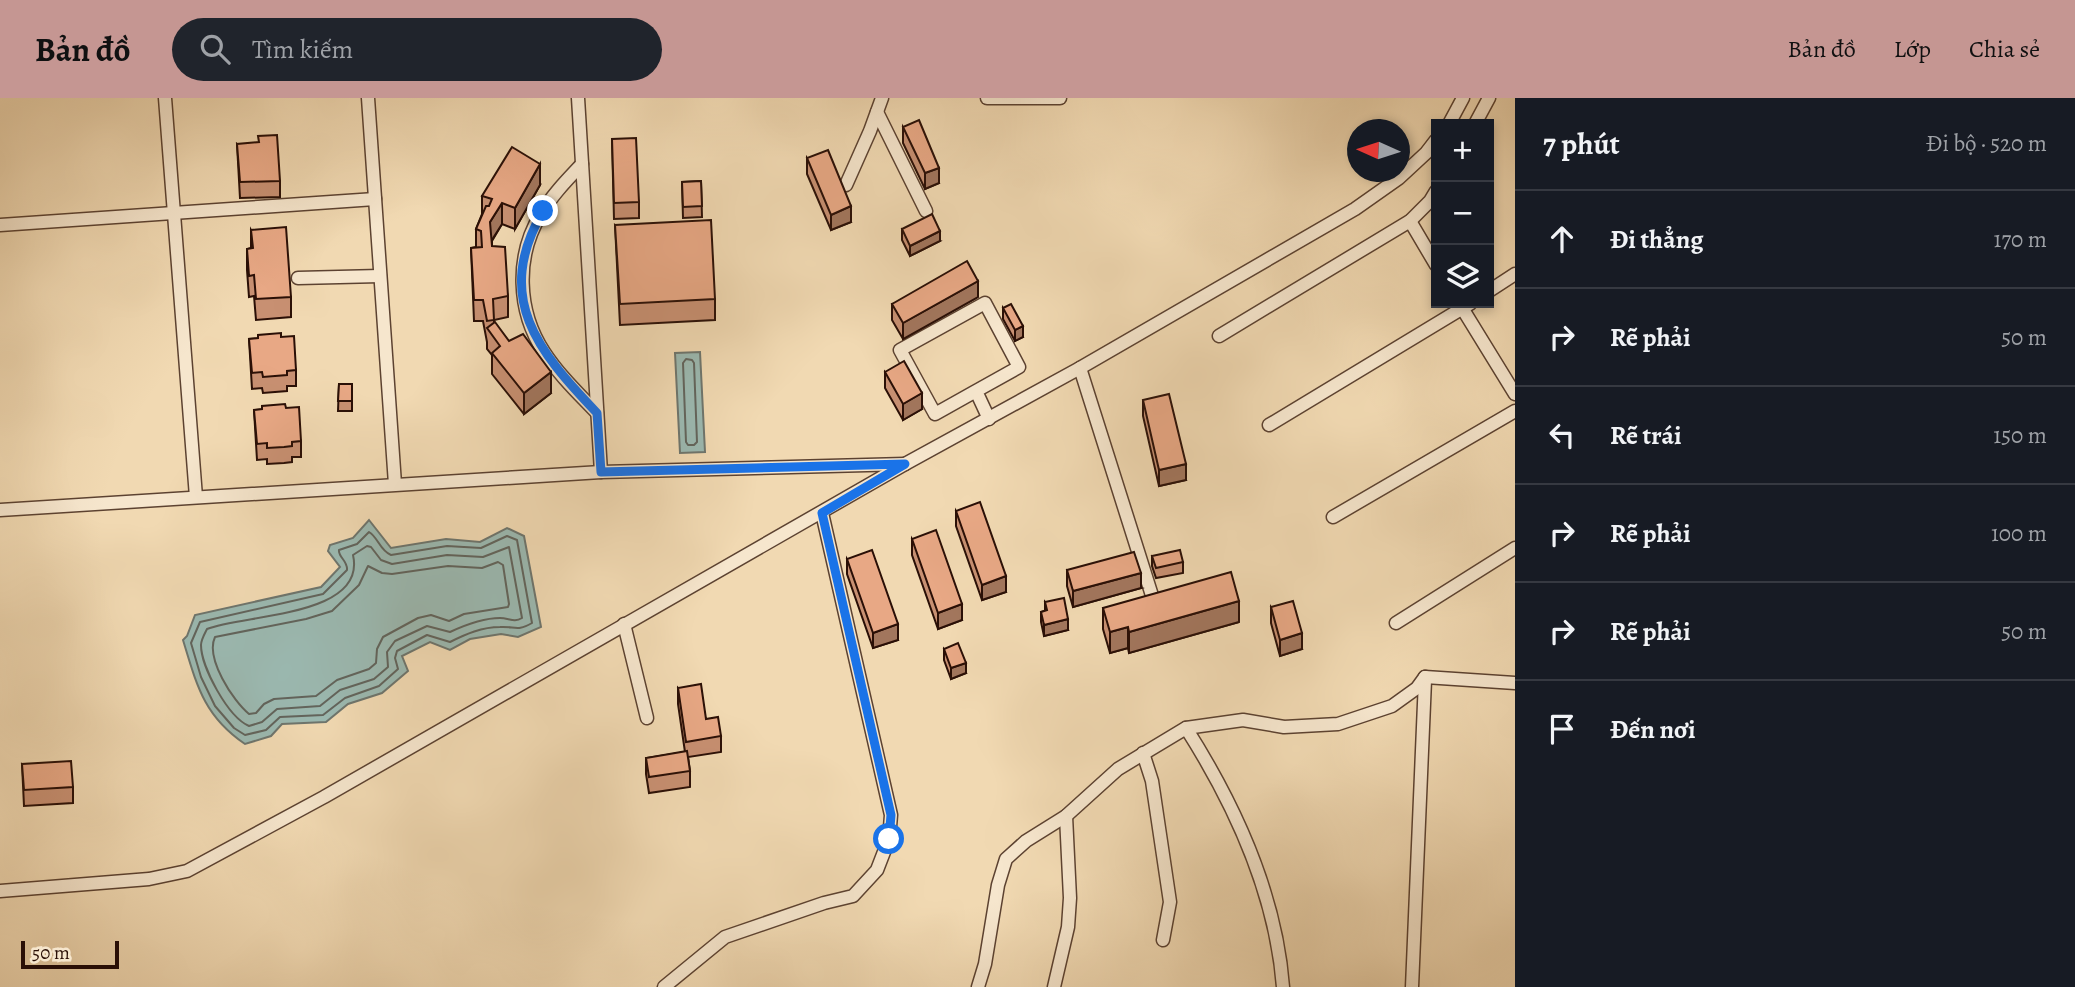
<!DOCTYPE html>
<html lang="vi">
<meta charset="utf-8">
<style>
:root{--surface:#171b24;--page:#20242c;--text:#f1f3f6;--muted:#9ea1a6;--line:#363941;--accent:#c59692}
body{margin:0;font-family:Alegreya,serif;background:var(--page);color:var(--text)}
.controls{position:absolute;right:21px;top:21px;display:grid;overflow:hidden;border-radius:0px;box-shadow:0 4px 10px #0003}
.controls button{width:63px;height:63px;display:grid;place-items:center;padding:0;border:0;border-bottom:2px solid var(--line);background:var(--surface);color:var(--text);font:35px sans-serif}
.compass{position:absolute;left:1347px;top:21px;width:63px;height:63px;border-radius:50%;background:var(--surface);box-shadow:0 4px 10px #0003;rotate:273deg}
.scale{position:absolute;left:21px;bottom:18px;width:98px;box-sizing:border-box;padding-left:7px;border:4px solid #2a0f06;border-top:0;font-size:19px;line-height:24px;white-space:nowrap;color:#2a0f06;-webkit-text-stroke:5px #f6e6cd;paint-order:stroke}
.stop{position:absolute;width:21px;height:21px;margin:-16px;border:5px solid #1a73e8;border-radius:50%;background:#fff}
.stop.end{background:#1a73e8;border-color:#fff;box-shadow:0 2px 7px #0008}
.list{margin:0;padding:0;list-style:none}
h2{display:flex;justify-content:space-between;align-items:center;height:91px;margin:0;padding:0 28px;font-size:30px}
h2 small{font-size:23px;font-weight:400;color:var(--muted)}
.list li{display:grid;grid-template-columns:46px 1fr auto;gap:21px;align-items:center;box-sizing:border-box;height:98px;padding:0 28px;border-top:2px solid var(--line)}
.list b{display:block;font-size:26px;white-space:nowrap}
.list em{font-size:23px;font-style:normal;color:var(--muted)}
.icon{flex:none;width:38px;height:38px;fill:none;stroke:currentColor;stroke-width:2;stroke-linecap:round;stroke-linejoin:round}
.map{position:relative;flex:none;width:1515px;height:889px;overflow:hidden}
header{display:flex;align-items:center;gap:42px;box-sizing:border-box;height:98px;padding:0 35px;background:var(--accent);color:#111}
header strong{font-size:33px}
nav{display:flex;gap:38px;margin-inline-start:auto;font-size:24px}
.search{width:490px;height:63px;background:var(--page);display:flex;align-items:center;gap:18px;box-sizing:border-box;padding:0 24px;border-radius:38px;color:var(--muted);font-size:26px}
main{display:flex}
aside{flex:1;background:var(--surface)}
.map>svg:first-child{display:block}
.water{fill:#9bb9b1;stroke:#6e756d;stroke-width:2}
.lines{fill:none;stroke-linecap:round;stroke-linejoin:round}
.shore{stroke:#62645c;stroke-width:2}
.minor-casing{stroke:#5c4231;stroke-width:15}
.minor{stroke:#f6e6cd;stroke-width:12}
.wall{fill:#c89072;stroke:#2a0f06;stroke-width:2}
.shaded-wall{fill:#a2765d;stroke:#2a0f06;stroke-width:2}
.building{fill:#e8a885;stroke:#2a0f06;stroke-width:2}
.route{stroke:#1a73e8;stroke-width:9}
</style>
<header>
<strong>Bản đồ</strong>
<div class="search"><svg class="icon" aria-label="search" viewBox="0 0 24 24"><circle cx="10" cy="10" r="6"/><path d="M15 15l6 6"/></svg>Tìm kiếm</div>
<nav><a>Bản đồ</a><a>Lớp</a><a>Chia sẻ</a></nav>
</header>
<main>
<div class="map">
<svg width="1515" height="889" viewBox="0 0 1515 889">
<rect width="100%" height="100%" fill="#f1d9b2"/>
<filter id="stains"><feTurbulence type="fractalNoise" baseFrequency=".00286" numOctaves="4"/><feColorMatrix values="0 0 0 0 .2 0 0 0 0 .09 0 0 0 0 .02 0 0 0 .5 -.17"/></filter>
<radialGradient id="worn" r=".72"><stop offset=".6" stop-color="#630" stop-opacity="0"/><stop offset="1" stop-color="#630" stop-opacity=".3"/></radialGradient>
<g class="water">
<polygon points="700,254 705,354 680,355 675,255"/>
<path d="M369 422 391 450 446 441 480 444 507 430 524 438 541 529 518 539 501 536 470 541 450 552 430 544 402 558 408 573 382 595 348 606 326 624 282 626 271 638 245 646C204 618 197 588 183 542L187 538 195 517 321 489 340 469 328 453 330 447 353 440Z"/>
</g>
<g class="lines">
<g class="shore">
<polygon points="686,261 692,262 694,265 697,344 694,347 688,347 686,344 683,265"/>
<path d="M369 434C378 439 380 453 391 457L447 448 481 450 507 438 517 442 532 525C517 534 515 528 500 529 482 529 466 536 450 544L427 537 397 553 395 560 398 571 379 588 345 600 323 617 280 619 266 632 245 637 234 630 215 608 201 579 191 545 200 524 323 496 347 472C348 463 338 459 339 452L357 446Z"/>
<path d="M367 448 371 449 381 462 392 466 447 457 483 459 509 449 522 520C514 525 509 520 500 520 483 520 465 527 450 534L427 528 395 543 387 554 388 569 374 581 340 592 320 608 277 611 262 624 249 628C228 619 201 569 201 547 201 542 205 535 207 531 244 516 367 519 353 457Z"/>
<path d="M498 464 503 467 509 506 508 509 464 516 449 523 431 517 418 520 383 539 377 551 376 565 369 571 337 582 316 598 274 601 264 606 256 615 249 616C233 603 205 560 215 539L306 521 332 513 359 487 368 468 382 475 392 476 448 468 482 470Z"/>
</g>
<g class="minor-casing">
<g id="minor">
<polyline points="165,0 196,399"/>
<polyline points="368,0 395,386"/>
<polyline points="578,0 601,374"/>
<polyline points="987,0 1060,0"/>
<polyline points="877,14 926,113"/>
<polyline points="1449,26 1463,0"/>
<polyline points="1475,26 1489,0"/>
<path d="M582 66C567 82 552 97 541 116 515 158 517 213 544 254 559 277 578 295 597 315"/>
<polyline points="846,87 870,33 882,0"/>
<polyline points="1410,123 1436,167"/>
<polyline points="0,127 375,101"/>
<polyline points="298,180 380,178"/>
<polyline points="1489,193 1515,176"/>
<polyline points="1459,205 1515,296"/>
<polyline points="1219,238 1410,123 1430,103 1436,93"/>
<polyline points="1080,270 1155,507"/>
<polyline points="976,293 935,316 900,252 985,205 1019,269 976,293 989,321"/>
<polyline points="1269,327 1471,205"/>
<polyline points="0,412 601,374 905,366"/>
<polyline points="1333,419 1515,313"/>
<polyline points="1396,525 1515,450"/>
<polyline points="624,526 647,620"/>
<polyline points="1425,579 1515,585"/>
<path d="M1186 630C1235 707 1276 797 1283 889"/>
<polyline points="1143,655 1152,683 1170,804 1163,842"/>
<polyline points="0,793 149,781 187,773 324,699 905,366 1080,270 1355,111 1399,80 1426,55 1436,42"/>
<polyline points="664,889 725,839 824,805 853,798 877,772 889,741 891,717 822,415"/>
<polyline points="978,889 985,866 998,787 1006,761 1026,743 1066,718 1118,671 1186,630 1243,622 1284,629 1338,626 1392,608 1417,590 1425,579"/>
<polyline points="1054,889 1068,829 1070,800 1066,718"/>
<polyline points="1412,889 1425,582"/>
</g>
</g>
<use href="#minor" class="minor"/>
</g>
<g class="wall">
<polygon points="903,29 939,85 925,91 903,45"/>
<polygon points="612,41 639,104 639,120 614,121"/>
<polygon points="237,46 280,83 280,99 240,100"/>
<polygon points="807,60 851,124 831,132 807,76"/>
<polygon points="701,83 702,119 683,120 682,84"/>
<polygon points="540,87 515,131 502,126 492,143 492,148 508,198 508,219 494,222 494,225 551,295 524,316 492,276 492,257 487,251 487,244 483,223 474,223 471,150 476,149 476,131 482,116 482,98"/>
<polygon points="615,127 715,201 715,222 620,227"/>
<polygon points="902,131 940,143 910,158 902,142"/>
<polygon points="251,132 291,199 291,219 256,222 254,198 249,199 247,172 247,151 251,150"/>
<polygon points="978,199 903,241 892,222 892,206"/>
<polygon points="1003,210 1023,239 1015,243 1003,221"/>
<polygon points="281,239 296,272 296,288 287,288 287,293 263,295 262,290 252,291 249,241"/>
<polygon points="885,274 922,311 903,322 885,290"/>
<polygon points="339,286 352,286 352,313 338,313"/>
<polygon points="1143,302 1186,382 1159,388 1143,318"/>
<polygon points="286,310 301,343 301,359 292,359 292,364 284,365 267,366 267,361 257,362 254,312"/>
<polygon points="956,413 1006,494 982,502 956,428"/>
<polygon points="912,441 962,522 938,531 912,457"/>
<polygon points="1152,458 1183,464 1183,475 1156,480 1152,468"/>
<polygon points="847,461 898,542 873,550 847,476"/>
<polygon points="1067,472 1141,490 1073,509 1067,488"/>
<polygon points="1045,504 1068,532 1044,538 1041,524 1041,514 1045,513"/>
<polygon points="1271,509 1302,551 1280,558 1271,525"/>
<polygon points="1103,510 1239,524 1129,555 1128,550 1110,555 1103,531"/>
<polygon points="944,551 966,575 951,581 944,562"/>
<polygon points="678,590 721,638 721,654 688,659 690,673 690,689 649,695 646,676 646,660 685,654 678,606"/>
<polygon points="22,666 73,689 73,705 24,708"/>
</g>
<g class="shaded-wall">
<polygon points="540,66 540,87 515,131 515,110"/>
<polygon points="939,70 939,85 925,91 925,75"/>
<polygon points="502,105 502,126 490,145 490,124"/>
<polygon points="851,108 851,124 831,132 831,117"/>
<polygon points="940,133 940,143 910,158 910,148"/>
<polygon points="978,183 978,199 903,241 903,225"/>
<polygon points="1023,228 1023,239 1015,243 1015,232"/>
<polygon points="551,274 551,295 524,316 524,295"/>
<polygon points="922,295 922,311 903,322 903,306"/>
<polygon points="1186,366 1186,382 1159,388 1159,372"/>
<polygon points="1141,475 1141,490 1073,509 1073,493"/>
<polygon points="1006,478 1006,494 982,502 982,487"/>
<polygon points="1239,503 1239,524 1129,555 1129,534"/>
<polygon points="962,506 962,522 938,531 938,515"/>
<polygon points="1068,521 1068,532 1044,538 1044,527"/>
<polygon points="898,526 898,542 873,550 873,535"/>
<polygon points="1128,529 1128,550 1110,555 1110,534"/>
<polygon points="1302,535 1302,551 1280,558 1280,542"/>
<polygon points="966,565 966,575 951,581 951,570"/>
</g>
<g class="building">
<polygon points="919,22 939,70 925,75 903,29"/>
<polygon points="277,37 280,83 240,84 237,46 259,44 258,38"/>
<polygon points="636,40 639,104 614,105 612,41"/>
<polygon points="512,49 540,66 515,110 502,105 490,124 492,148 505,149 508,198 493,201 494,222 487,223 483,202 474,202 471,150 482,149 481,133 476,131 486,108 489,108 492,101 482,98"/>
<polygon points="828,52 851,108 831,117 807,60"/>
<polygon points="701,83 702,108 683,109 682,84"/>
<polygon points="932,116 940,133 910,148 902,131"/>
<polygon points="711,122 715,201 620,206 615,127"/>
<polygon points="286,129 291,199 256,201 254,177 249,178 247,151 253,150 251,132"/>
<polygon points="967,163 978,183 903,225 892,206"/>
<polygon points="1011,206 1023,228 1015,232 1003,210"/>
<polygon points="495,224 509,243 523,236 551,274 524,295 492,255 500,248 487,230"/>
<polygon points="281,235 281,239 294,238 296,272 287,273 287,277 263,279 262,274 252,275 249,241 258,240 258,237"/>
<polygon points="904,263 922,295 903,306 885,274"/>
<polygon points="339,286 352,286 352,303 338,303"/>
<polygon points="1169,296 1186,366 1159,372 1143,302"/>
<polygon points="285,306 286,310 299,309 301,343 292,344 292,348 284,349 267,350 267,345 257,346 254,312 262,311 262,308"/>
<polygon points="980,404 1006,478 982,487 956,413"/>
<polygon points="936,432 962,506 938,515 912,441"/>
<polygon points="872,452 898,526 873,535 847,461"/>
<polygon points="1180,452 1183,464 1156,470 1152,458"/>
<polygon points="1134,454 1141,475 1073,493 1067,472"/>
<polygon points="1231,474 1239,503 1129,534 1128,529 1110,534 1103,510"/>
<polygon points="1064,500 1068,521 1044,527 1041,514 1047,512 1045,504"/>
<polygon points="1293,503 1302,535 1280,542 1271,509"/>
<polygon points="958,545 966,565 951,570 944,551"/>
<polygon points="701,586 706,621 718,619 721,638 686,644 678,590"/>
<polygon points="687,653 690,673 649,679 646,660"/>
<polygon points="71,663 73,689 24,692 22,666"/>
</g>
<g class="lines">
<path class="route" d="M543 113C493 200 538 253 597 315L601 374 905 366 822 415 891 717 889 741"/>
</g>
<rect width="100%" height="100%" filter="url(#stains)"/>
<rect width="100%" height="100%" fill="url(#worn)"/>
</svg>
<div class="controls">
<button>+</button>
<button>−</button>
<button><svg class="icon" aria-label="layers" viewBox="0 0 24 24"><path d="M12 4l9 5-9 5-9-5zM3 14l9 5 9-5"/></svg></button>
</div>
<svg class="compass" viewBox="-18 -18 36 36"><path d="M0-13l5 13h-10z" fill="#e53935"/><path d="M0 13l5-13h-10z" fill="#9ea1a6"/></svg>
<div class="scale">50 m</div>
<div class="stop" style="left:889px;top:741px"></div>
<div class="stop end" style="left:543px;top:113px"></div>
</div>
<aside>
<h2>7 phút<small>Đi bộ · 520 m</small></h2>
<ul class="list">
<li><svg class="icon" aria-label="ahead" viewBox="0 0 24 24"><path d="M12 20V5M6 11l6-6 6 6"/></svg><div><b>Đi thẳng</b></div><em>170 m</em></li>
<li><svg class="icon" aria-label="right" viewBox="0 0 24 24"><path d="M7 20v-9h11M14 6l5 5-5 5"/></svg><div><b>Rẽ phải</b></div><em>50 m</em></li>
<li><svg class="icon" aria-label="left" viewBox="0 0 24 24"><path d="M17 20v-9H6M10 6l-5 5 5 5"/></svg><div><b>Rẽ trái</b></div><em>150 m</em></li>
<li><svg class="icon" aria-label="right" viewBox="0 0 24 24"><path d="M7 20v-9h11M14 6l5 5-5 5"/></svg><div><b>Rẽ phải</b></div><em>100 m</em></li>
<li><svg class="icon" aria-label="right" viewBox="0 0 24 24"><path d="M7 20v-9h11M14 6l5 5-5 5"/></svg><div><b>Rẽ phải</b></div><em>50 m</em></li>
<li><svg class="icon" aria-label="arrive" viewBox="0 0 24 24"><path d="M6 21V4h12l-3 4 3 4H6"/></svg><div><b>Đến nơi</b></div></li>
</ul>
</aside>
</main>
